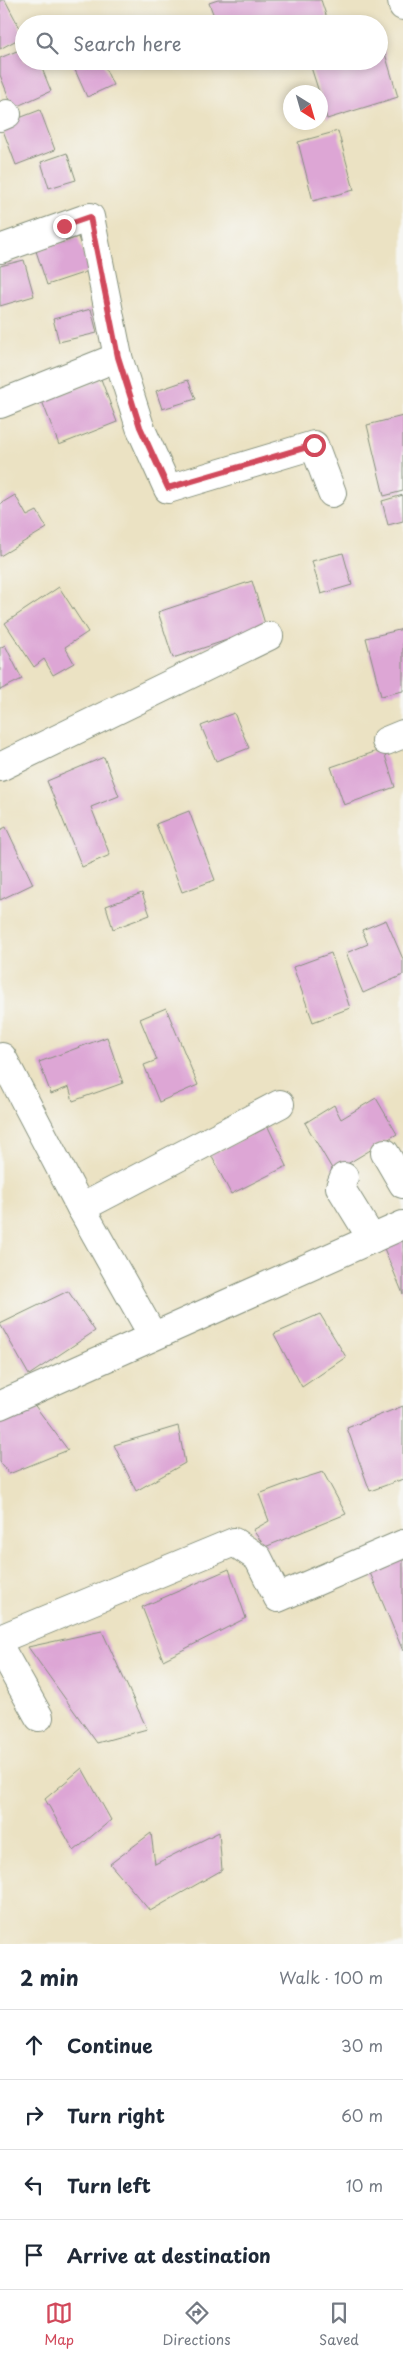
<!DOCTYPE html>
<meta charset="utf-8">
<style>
:root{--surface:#fff;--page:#f2f2f3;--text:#1f2937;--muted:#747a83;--line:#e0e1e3;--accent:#d1495b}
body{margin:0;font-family:"Playpen Sans",sans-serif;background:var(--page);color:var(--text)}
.compass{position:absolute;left:283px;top:85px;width:45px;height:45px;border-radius:50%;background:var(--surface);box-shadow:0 2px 8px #0003;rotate:143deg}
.stop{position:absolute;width:15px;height:15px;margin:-11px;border:4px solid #d1495b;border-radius:50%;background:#fff}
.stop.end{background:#d1495b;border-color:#fff;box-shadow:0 1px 5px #0008}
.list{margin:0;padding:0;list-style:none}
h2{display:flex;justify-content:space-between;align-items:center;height:65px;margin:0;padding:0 20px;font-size:21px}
h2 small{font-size:16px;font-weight:400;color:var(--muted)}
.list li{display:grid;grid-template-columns:32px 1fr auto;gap:15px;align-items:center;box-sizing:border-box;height:70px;padding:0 20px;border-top:1px solid var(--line)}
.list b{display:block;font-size:19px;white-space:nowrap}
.list em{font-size:16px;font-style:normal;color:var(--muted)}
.icon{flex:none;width:28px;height:28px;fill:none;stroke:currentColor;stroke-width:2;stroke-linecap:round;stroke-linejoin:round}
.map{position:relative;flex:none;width:403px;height:1944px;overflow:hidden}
.search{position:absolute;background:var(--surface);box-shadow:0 2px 8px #0003;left:15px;right:15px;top:15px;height:55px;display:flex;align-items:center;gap:12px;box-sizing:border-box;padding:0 18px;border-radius:28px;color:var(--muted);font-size:19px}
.sheet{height:345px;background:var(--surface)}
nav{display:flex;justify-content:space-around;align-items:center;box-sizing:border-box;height:70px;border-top:1px solid var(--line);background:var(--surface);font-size:14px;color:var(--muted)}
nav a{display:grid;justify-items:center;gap:2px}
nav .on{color:var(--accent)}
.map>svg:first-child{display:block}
.building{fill:#dda6d5}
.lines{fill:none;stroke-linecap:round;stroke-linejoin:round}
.minor-casing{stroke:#85907c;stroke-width:30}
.minor{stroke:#fff;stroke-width:28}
.route{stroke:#d1495b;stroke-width:6}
</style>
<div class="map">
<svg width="403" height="1944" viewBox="0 0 403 1944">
<rect width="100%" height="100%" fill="#f6f6f2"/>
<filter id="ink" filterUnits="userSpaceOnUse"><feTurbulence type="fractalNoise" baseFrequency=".02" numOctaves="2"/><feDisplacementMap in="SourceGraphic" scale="10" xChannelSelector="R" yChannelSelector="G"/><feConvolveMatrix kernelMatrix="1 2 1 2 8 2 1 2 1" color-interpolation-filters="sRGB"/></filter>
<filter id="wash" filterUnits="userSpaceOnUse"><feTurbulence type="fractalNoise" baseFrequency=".0096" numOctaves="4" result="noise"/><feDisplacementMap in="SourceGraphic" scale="20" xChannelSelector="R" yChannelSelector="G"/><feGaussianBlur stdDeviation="1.12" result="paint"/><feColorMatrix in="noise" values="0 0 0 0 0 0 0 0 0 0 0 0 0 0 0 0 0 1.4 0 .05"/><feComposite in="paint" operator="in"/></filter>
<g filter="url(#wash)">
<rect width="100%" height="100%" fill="#ebe2c3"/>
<g id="blocks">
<g class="building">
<polygon points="0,0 5,0 24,36 0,49"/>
<polygon points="218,0 321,0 329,24 217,24 209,3"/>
<polygon points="380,37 398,97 327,119 320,92 319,92 309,61 379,61"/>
<polygon points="24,48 24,61 39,61 51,91 13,108 0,75 0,58"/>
<polygon points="71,61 102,61 113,85 87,97"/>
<polygon points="40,110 55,150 16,165 1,125"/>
<polygon points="338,131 354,190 313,201 298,142"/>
<polygon points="67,153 76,180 49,188 41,162"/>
<polygon points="78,237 89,271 47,285 36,251"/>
<polygon points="24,260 34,296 0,306 0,266"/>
<polygon points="91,309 97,333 59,342 53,319"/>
<polygon points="101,379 117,422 59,445 42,401"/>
<polygon points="188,380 196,399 162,409 156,391"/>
<polygon points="403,416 403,491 384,496 367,425"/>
<polygon points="15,495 27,516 37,511 47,528 0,556 0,504"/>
<polygon points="403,495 403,521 388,525 382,501"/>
<polygon points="343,553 352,585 321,594 312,561"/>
<polygon points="252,581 266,627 173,658 158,612"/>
<polygon points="59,587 88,632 65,647 74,663 53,675 44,659 34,667 5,623"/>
<polygon points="403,629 403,691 381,696 366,638"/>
<polygon points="5,645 22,679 0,690 0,648"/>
<polygon points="234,713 249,748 216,761 201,726"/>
<polygon points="383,749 395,787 344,805 331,767"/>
<polygon points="104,757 119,796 91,807 110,855 82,867 47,781"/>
<polygon points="189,811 215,880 182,892 156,824"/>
<polygon points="6,827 33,884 0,900 0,830"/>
<polygon points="142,893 150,915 113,929 106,906"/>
<polygon points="386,920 403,959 403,975 363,993 346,953 368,944 362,930"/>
<polygon points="331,953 350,1008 313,1022 293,967"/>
<polygon points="166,1008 198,1085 159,1102 144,1065 157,1060 140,1019"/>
<polygon points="107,1037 123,1083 73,1101 69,1087 51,1094 39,1062"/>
<polygon points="376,1098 397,1134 334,1172 305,1123 334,1105 341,1119"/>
<polygon points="268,1127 287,1166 231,1194 211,1155"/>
<polygon points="403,1234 403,1294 383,1246"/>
<polygon points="68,1291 95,1331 29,1375 0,1324"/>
<polygon points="320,1314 346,1357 302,1387 274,1334"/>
<polygon points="30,1399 68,1450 9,1474 0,1462 0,1414"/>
<polygon points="403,1406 403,1479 370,1491 347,1428"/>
<polygon points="178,1426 185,1463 136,1491 114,1445"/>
<polygon points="323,1472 346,1514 265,1547 253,1530 269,1521 259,1494 291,1482"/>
<polygon points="403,1558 403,1651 368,1568"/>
<polygon points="229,1569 246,1618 163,1660 142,1607"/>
<polygon points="102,1631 147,1729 97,1743 28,1647"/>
<polygon points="82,1768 111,1820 74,1851 45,1799"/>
<polygon points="219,1832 222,1870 150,1911 110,1864 151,1833 155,1864"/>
</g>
</g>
</g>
<g filter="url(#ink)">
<use href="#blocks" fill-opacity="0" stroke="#85907c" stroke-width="1"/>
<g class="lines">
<g class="minor-casing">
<g id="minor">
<polyline points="402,0 403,6"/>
<polyline points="0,117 7,114"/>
<polyline points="0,249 90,217 118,357 140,427 168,489 314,445 332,493"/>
<polyline points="0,404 118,357"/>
<polyline points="386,741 403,734"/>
<polyline points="0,767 269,636"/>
<polyline points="2,1057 81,1208"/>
<polyline points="385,1153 403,1184"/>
<polyline points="344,1177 340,1187 372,1239"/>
<polyline points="153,1336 81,1208 280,1104"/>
<polyline points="0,1405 403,1225"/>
<polyline points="0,1639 234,1542 258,1558 278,1598 403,1544"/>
<polyline points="0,1648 39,1717"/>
</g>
</g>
<use href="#minor" class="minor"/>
</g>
</g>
<g class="lines" filter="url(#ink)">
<polyline class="route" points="64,226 90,217 118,357 140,427 168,488 314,445"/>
</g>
</svg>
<svg class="compass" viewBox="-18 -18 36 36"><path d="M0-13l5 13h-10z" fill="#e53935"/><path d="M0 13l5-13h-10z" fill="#747a83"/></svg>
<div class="stop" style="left:314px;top:445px"></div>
<div class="stop end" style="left:64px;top:226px"></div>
<div class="search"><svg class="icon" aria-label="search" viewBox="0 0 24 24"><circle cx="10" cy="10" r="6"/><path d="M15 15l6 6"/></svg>Search here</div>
</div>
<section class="sheet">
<h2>2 min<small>Walk · 100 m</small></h2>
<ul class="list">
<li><svg class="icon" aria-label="ahead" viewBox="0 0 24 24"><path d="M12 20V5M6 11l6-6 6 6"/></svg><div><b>Continue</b></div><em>30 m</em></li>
<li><svg class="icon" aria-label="right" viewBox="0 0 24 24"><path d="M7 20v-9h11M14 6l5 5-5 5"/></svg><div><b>Turn right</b></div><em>60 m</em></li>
<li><svg class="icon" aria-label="left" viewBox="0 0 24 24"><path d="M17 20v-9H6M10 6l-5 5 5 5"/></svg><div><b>Turn left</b></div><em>10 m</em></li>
<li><svg class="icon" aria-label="arrive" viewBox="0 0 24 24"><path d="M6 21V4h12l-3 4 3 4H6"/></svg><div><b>Arrive at destination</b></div></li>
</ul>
</section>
<nav>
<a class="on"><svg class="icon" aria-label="map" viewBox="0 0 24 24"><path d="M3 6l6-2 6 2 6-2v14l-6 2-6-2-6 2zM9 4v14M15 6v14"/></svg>Map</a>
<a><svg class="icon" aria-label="directions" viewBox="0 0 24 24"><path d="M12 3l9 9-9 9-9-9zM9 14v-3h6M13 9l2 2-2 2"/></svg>Directions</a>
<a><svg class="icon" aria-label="saved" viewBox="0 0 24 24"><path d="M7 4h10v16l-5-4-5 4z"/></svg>Saved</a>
</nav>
